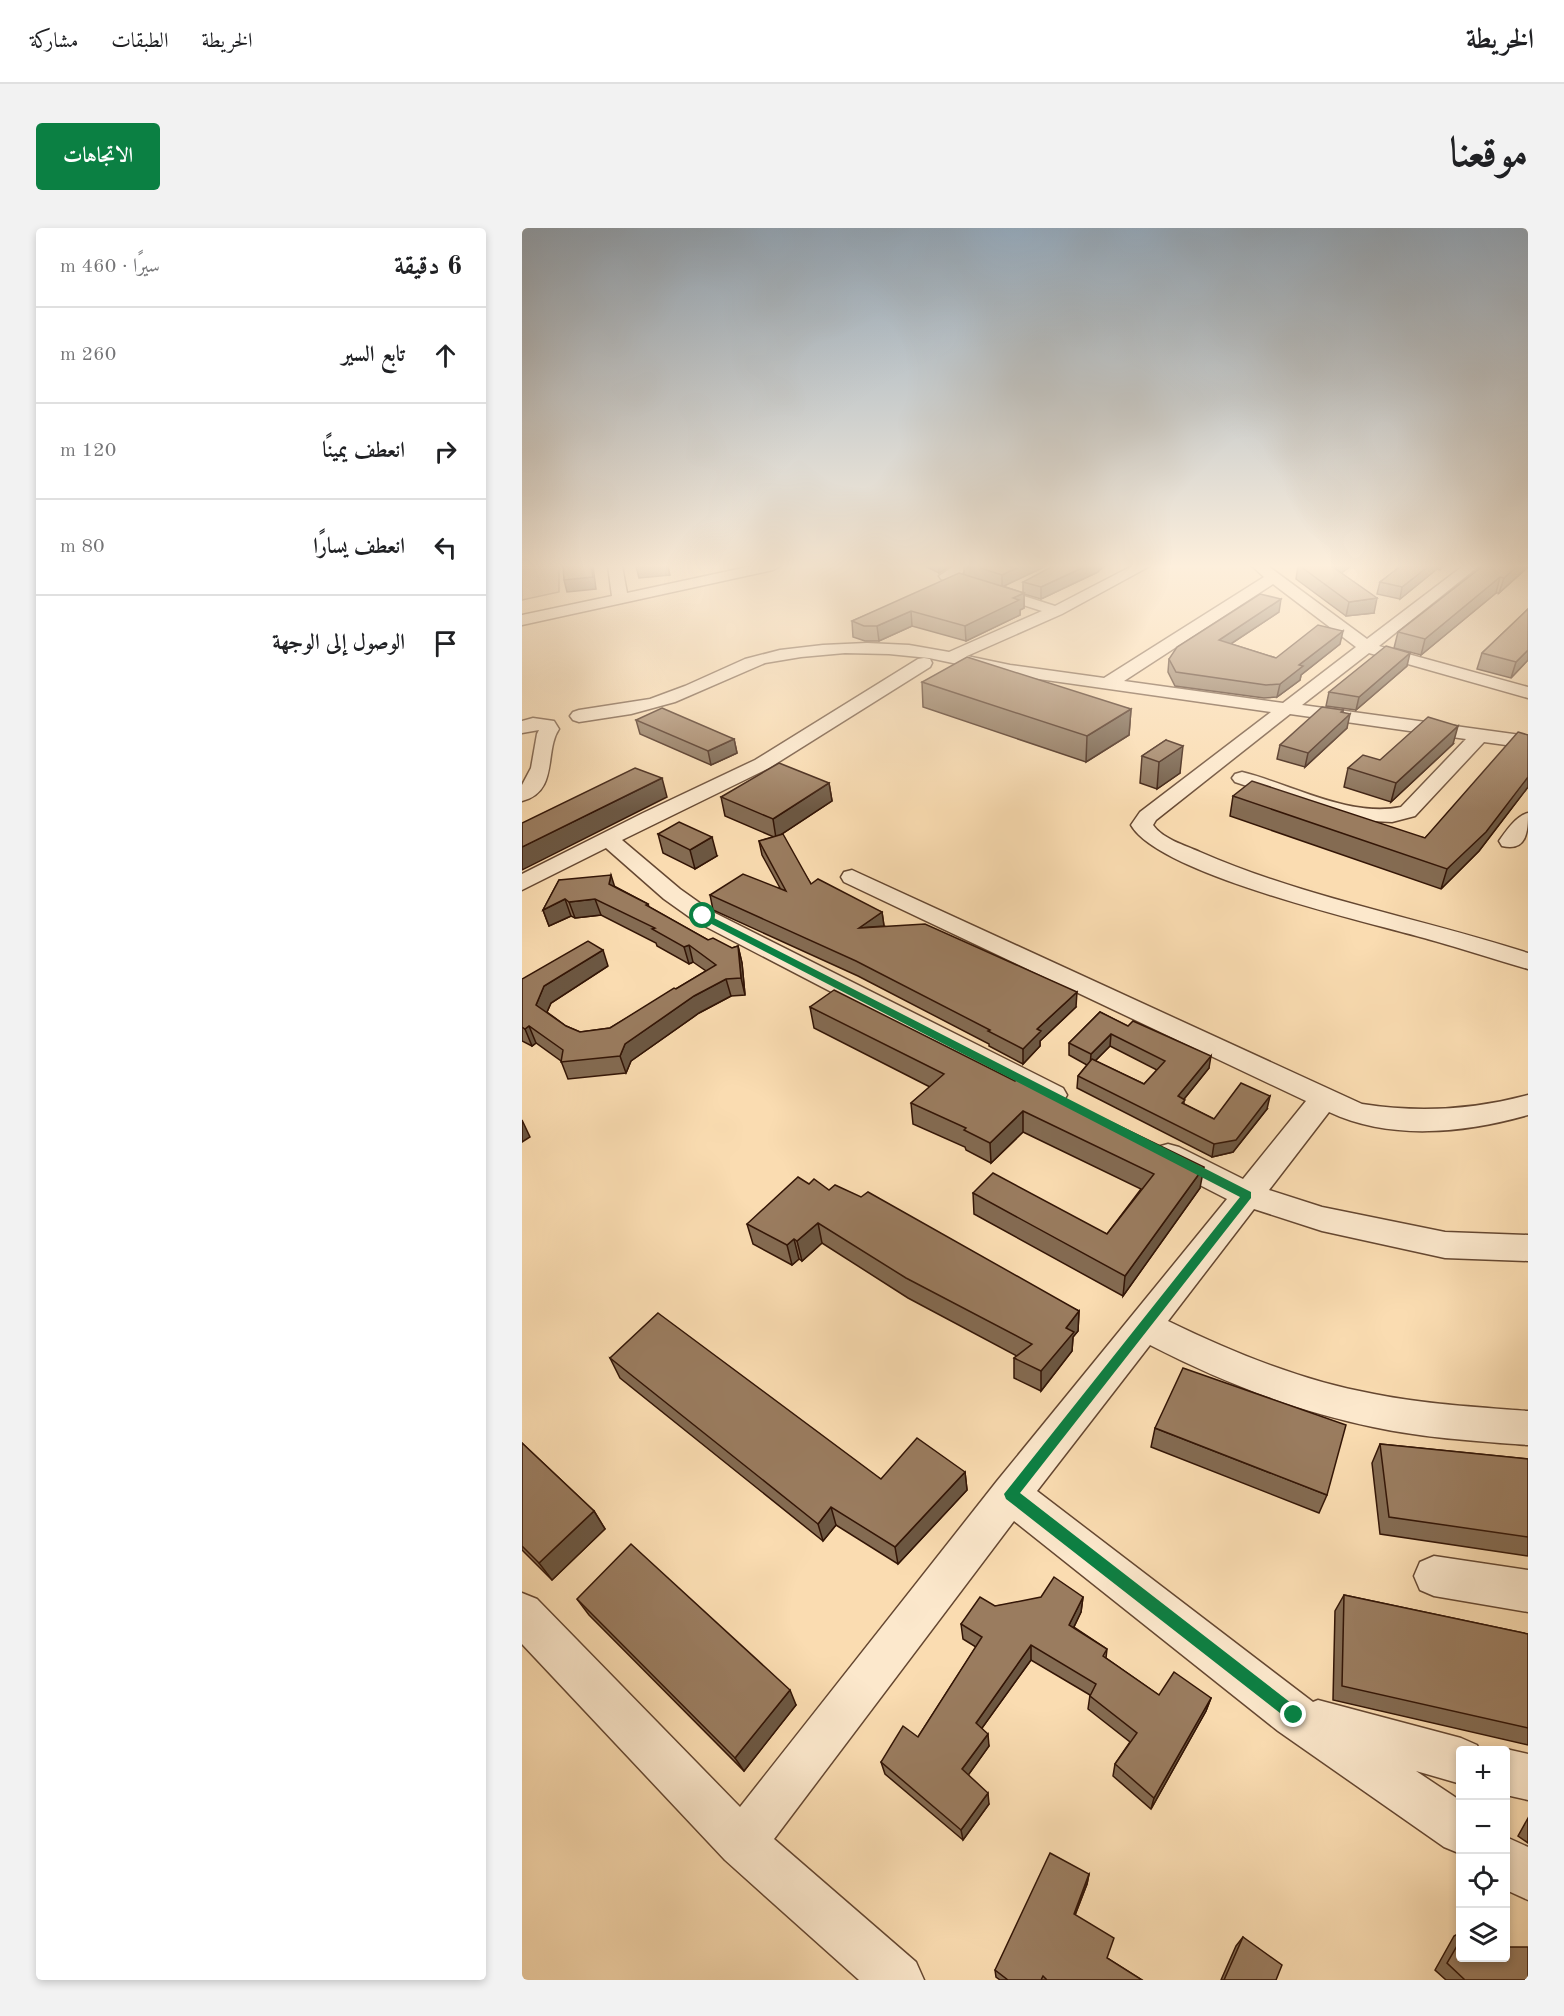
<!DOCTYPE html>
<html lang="ar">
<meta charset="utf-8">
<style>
:root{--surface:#fff;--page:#f2f2f2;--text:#202124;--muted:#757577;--line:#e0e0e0;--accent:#0b8043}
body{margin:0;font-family:"Old Standard TT",Amiri,serif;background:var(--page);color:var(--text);direction:rtl}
.controls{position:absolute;right:18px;bottom:18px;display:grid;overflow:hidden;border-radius:6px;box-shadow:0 3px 9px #0003}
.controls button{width:54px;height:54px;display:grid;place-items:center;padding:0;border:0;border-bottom:2px solid var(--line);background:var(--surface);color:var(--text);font:30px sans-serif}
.stop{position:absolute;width:18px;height:18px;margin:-14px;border:4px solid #0b8043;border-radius:50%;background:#fff}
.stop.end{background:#0b8043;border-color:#fff;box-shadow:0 2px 6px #0008}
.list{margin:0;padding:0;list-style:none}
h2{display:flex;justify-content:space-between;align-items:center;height:78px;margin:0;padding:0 24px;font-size:26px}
h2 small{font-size:20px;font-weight:400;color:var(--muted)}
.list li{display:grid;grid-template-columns:39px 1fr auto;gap:18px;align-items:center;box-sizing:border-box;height:96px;padding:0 24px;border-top:2px solid var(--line)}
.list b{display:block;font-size:22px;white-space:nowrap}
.list em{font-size:20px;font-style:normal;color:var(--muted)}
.icon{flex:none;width:33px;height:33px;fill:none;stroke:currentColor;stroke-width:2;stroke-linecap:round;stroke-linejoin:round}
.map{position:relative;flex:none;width:1006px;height:1752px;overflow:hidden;direction:ltr;border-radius:6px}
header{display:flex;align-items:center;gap:36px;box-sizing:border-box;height:84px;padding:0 30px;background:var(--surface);border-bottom:2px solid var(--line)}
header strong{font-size:28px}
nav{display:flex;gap:33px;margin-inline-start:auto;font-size:21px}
.intro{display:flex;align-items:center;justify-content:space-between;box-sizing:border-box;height:144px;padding:0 36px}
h1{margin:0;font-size:42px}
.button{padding:15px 27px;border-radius:6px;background:var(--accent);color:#fff;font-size:21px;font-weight:700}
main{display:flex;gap:36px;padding:0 36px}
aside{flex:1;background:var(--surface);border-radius:6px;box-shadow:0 3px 9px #0003}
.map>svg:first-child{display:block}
.green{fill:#d8ba94;stroke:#86684d;stroke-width:1.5}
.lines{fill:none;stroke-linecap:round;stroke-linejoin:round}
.minor-casing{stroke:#654731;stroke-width:3}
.minor{fill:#fce8cc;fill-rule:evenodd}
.wall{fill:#846b52;stroke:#331506;stroke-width:1.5;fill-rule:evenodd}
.shaded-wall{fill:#6c5742;stroke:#331506;stroke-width:1.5}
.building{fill:#9a7c5f;stroke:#331506;stroke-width:1.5}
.route{fill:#0b8043}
</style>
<header>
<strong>الخريطة</strong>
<nav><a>الخريطة</a><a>الطبقات</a><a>مشاركة</a></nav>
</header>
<div class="intro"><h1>موقعنا</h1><a class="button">الاتجاهات</a></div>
<main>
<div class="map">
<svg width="1006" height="1752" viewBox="0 0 1006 1752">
<rect width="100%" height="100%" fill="#fadcb1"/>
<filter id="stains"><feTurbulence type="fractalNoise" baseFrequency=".00333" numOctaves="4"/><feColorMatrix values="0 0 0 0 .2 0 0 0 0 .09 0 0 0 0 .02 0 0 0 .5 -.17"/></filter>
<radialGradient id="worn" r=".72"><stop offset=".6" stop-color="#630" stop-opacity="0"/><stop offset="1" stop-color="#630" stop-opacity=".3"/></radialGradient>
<polygon class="green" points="0,338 37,338 37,364 0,372"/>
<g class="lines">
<g class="minor-casing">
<g id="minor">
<polygon points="86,338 100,338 105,365 230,338 258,338 251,342 0,397 0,387 90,368"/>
<path d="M432 338H450L437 347 533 378 610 338H628L540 386 445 428 488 437 582 450 742 349 730 338H746L845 411 941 338H957L857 418 1006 459V470L847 425 780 477 1006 508V520L962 514 893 588 870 594 850 593 796 582 713 554 710 550 713 546 720 544C769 556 828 590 879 579L944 511 768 486 634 592 631 597C641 611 662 617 678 624 783 670 897 690 1006 725V741C974 732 942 721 909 712 850 695 637 647 609 597L618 584 749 484 488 447 407 430 367 426 323 425 279 429 243 435 153 474 109 486 57 494 51 492 48 488 51 484 57 482 128 471 163 458 223 431 258 422 301 417 345 415 387 417 427 424 520 383 419 351 417 348ZM751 356 834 419 761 475 602 453Z"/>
<polygon points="402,430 408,431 410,435 408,439 247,540 100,612 158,661 189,683 541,860 545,867 541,874 531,877 521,874 173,693 142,671 84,620 0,662 0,646 121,585 233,532 396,431"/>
<path d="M11 490 32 493 37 501C22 523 37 564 0 573V557L9 540 15 506 17 502 0 505V493Z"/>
<path d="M1006 585C1006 603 1005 624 980 618L977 613C984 603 994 588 1006 585Z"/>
<path d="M330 642 840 876C897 885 950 882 1006 867V887C943 905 868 913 807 884L747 962 800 979 923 1004 1006 1007V1033L923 1030 800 1003 732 981 646 1093C712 1125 780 1153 852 1166 902 1176 955 1179 1006 1183V1217C954 1213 902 1210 851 1199 773 1183 698 1153 628 1117L515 1263 791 1474 796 1472 939 1510 955 1517 957 1522H939V1556L894 1543 939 1573V1626L922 1619 756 1503 492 1293 252 1611 394 1734 402 1752H337L203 1632 0 1416V1365L15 1371 218 1579 475 1253 705 971 635 935 631 927 635 919 646 916 657 919 721 951 784 873 322 654 319 649 322 644Z"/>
<polygon points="912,1328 1006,1342 1006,1384 912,1368 898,1362 892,1348 898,1334"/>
<polygon points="984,1521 1006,1526 1006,1572 984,1567 984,1522 980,1522"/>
<polygon points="984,1609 1006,1619 1006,1672 984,1662"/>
</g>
</g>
<use href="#minor" class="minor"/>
</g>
<g class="wall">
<polygon points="403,338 428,338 417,345"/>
<polygon points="442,338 524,338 481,358 501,365 501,354 576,344 519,371 502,366 502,380 498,382 498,387 444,413 390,398 357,413 343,413 331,409 330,393 442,346"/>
<polygon points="776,338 829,338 819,345 852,385 824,388 774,351"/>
<polygon points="879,338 922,338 918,342 915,341 878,371 855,366 858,354"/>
<polygon points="961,338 1006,338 1006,339 977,365 974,365 899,427 872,420 876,404"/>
<polygon points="1006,381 1006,432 989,450 955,441 960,425"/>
<polygon points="757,384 709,416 754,430 818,416 779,447 778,452 755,469 742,470 653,458 646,444 647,431"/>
<polygon points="885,438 834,482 804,478 807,464"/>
<polygon points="400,454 609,481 607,507 564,534 401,479"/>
<polygon points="821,482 821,484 825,500 783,539 755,531 758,517"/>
<polygon points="114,492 212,511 215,525 189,537 118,506"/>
<polygon points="1006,507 1006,559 957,623 919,661 708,588 711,568 903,610"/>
<polygon points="644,512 658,545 635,561 618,555 620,528"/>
<polygon points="931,516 869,574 822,559 826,540 858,532"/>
<polygon points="307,555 310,573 258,607 289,656 360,684 362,698 554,779 518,813 518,818 501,836 467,818 467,816 336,748 191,682 188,667 258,660 240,627 237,613 252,609 203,588 199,569"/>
<polygon points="136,606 195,628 173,641 141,625"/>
<polygon points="37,652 92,658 126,676 127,679 186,712 210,720 216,718 220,735 223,767 209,768 177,785 109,833 104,845 46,851 39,833 14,815 10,818 0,813 0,751 86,738 29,775 25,784 44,798 58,804 88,800 184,743 171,734 167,736 135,718 134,715 79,687 53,690 49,688 27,698 21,682"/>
<polygon points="288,779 678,960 601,1068 452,986 451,965 585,1006 619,961 501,904 469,935 444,922 443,919 391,896 389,875 408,859 292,800"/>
<path d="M578 784 687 840 662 871V876L692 891 745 881 711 924 690 929 555 860 556 848 565 837 547 827V815ZM588 818 635 842 622 856 573 833Z"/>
<polygon points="287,956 307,962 557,1083 556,1103 551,1109 550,1123 519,1163 492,1150 492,1130 495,1128 386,1070 300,1015 280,1033 277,1031 270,1037 231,1016 225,996"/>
<polygon points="88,1130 359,1251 443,1244 445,1262 376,1336 314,1297 301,1313 98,1150"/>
<polygon points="633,1200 805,1267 797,1285 629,1219"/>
<polygon points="0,1215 72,1283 83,1301 30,1352 0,1322"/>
<polygon points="858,1216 1006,1231 1006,1328 858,1306 850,1235"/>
<polygon points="822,1367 1006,1406 1006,1517 811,1472 813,1383"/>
<polygon points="561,1369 559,1384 552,1399 585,1421 584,1430 637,1467 689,1470 684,1483 629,1581 591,1548 593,1536 608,1514 566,1481 568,1467 509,1432 460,1500 467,1518 446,1547 467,1576 441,1612 363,1546 359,1534 396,1509 454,1419 441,1411 439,1396 473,1378"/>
<polygon points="55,1371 274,1477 222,1543 67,1387"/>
<polygon points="1006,1590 1006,1615 996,1608"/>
<polygon points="567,1646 565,1656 553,1687 585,1730 620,1752 478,1752 474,1749 473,1742"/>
<polygon points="939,1704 939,1730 1006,1752 924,1752 913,1742 932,1708"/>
<polygon points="721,1709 754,1752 699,1752 714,1718"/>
</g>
<g class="shaded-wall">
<polygon points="69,338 71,338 74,361 45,364 42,352"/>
<polygon points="114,338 146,338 148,347 117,350"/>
<polygon points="417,338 428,338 417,345"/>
<polygon points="499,338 524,338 480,359 480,347"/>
<polygon points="564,338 582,338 576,344 519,371 519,359"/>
<polygon points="813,338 829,338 808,353 811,339"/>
<polygon points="907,338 915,338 915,341 878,371 880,359"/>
<polygon points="995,338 1006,338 1006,339 977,365 982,350"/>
<polygon points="978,349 974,365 899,427 903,411"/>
<polygon points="502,365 502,380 498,382 498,387 444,413 443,398 491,370"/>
<polygon points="855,370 852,385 824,388 827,374"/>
<polygon points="759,371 757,384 695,425 697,412"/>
<polygon points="389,383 390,398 357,413 355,398"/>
<polygon points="821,403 818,416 779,447 778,452 755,469 758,456 777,437"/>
<polygon points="1006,422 1006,432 989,450 994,434"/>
<polygon points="888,425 885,438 834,482 837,469"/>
<polygon points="609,481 607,507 564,534 565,508"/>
<polygon points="821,482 818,495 828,486 825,500 783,539 786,525"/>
<polygon points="936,498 931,516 869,574 874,555"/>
<polygon points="212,511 215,525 189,537 186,523"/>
<polygon points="661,518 658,545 635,561 637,534"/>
<polygon points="1006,549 1006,559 957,623 919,661 925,641"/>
<polygon points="140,550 145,569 0,642 0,619"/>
<polygon points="307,555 310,573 254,610 251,591"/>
<polygon points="190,609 195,628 173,641 168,622"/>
<polygon points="89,647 94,663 87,656"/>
<polygon points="43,671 49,688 27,698 21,682"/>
<polygon points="73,671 79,687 53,690 47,674"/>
<polygon points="360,684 362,698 337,700"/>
<polygon points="167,717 171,734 167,736 162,719"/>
<polygon points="216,718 220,735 223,767 219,750"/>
<polygon points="81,722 86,738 29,775 21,793 14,777 22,758"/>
<polygon points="204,751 209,768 177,785 109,833 104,845 98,828 103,816 172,768"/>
<polygon points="555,764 554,779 518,813 518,818 501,836 501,821 515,801"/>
<polygon points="7,798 14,815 10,818 3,801"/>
<polygon points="589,806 588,818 568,838 569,826"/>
<polygon points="689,828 687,840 654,881 656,868"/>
<polygon points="748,868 745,881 711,924 690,929 692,916"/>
<polygon points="501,883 501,904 469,935 468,915"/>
<polygon points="0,892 8,909 0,914"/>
<polygon points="682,939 678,960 601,1068 603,1048"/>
<polygon points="296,995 300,1015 280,1033 275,1013"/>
<polygon points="272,1011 277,1031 270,1037 265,1017"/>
<polygon points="557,1083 556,1103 551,1109 550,1123 519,1163 519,1143 544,1100"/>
<polygon points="443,1244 445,1262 376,1336 373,1319"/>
<polygon points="309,1279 314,1297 301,1313 296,1296"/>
<polygon points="72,1283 83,1301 30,1352 17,1335"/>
<polygon points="561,1369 559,1384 546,1411 547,1397"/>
<polygon points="509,1417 509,1432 455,1507 454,1495"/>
<polygon points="268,1462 274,1477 222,1543 213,1530"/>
<polygon points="689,1470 684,1483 629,1581 632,1570"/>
<polygon points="466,1506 467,1518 442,1553 440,1541"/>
<polygon points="466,1565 467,1576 441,1612 439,1602"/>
<polygon points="567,1646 565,1656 550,1695 552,1686"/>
</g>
<g class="building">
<polygon points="41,338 69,338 71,349 42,352"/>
<polygon points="452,338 499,338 480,347"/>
<polygon points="531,338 564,338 519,359 501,354"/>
<polygon points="778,338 813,338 811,339 855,370 827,374"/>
<polygon points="879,338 907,338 880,359 858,354"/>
<polygon points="961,338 995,338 982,350 978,349 903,411 876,404"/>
<polygon points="437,345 502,365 491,370 497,372 443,398 389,383 355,398 342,398 330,393"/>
<polygon points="738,366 759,371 697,412 754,430 796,397 821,403 777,437 781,438 758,456 744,457 654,444 647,431 655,419"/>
<polygon points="1006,381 1006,422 994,434 960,425"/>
<polygon points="864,418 888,425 837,469 807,464"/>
<polygon points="445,429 609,481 565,508 400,454"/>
<polygon points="800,479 821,482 819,484 828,486 786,525 758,517"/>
<polygon points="140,480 212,511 186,523 114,492"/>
<polygon points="906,489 936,498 874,555 826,540 841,527 858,532"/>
<polygon points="996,504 1006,507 1006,549 964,604 925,641 711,568 730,553 903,610"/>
<polygon points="644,512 661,518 637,534 620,528"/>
<polygon points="257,535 307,555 251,591 199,569"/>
<polygon points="113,540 140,550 0,619 0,595"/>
<polygon points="157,594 190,609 168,622 136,606"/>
<polygon points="261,606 289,656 296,651 360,684 337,700 403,696 555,764 515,801 519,803 501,821 466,803 468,802 334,733 188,667 221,646 264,663 237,613"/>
<polygon points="89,647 87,656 126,676 124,677 186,712 191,710 210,720 216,718 219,750 204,751 172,768 103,816 98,828 39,834 41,822 7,798 3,801 0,799 0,751 66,713 81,722 22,758 14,777 44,798 58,804 88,800 152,760 154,761 194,737 167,717 162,719 130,701 133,700 73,671 47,674 43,671 21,682 37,652"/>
<polygon points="312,762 493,853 496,849 682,939 603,1048 451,965 471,945 585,1006 632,946 501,883 468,915 442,902 444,900 389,875 422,846 288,779"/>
<polygon points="578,784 606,798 611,793 689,828 656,868 663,872 660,875 692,891 719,855 748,868 714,912 692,916 556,848 570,831 622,856 643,833 589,806 569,826 547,815"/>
<polygon points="276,949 287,956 292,951 307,962 313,957 339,969 346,964 557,1083 544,1100 552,1104 519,1143 492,1130 510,1116 384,1050 296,995 275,1013 272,1011 265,1017 225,996"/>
<polygon points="136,1085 359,1251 395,1210 443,1244 373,1319 309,1279 296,1296 88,1130"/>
<polygon points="661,1140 824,1197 805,1267 633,1200"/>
<polygon points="0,1215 72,1283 17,1335 0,1318"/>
<polygon points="858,1216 1006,1231 1006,1309 867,1289"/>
<polygon points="109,1316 268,1462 213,1530 55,1371"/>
<polygon points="532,1349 561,1369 547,1397 585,1421 581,1428 637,1467 652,1444 689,1470 632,1570 593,1536 615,1505 568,1468 574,1456 509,1417 454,1495 466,1506 440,1541 466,1565 439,1602 359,1534 381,1498 396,1509 460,1409 439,1396 458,1369 473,1378 519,1369"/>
<polygon points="822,1367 1006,1406 1006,1500 820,1458"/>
<polygon points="528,1625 567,1646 552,1686 592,1710 585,1730 620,1752 525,1752 521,1748 519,1752 486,1752 473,1742"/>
<polygon points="721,1709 760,1737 754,1752 702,1752"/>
<polygon points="939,1711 939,1730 984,1730 984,1719 1006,1719 1006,1752 943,1752 925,1735"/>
</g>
<linearGradient id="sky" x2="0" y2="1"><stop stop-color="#94a9bb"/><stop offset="0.58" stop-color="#fdefdc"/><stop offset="1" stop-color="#fdefdc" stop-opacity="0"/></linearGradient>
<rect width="1006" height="583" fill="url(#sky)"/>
<polygon class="route" points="178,686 184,686 729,964 729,970 498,1265 778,1482 780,1487 778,1492 772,1495 767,1492 484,1271 482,1266 718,969 178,690"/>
<rect width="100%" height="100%" filter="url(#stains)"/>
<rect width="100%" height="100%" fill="url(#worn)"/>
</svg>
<div class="controls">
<button>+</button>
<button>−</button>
<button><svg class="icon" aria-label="locate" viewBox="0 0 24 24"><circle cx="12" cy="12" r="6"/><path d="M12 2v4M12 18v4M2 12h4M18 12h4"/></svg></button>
<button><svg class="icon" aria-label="layers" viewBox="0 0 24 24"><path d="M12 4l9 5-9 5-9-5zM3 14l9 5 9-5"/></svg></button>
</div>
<div class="stop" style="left:181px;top:688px"></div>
<div class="stop end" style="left:772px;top:1487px"></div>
</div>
<aside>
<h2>6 دقيقة<small>سيرًا · 460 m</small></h2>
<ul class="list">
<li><svg class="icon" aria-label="ahead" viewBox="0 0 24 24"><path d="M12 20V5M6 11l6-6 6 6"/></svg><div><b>تابع السير</b></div><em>260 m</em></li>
<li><svg class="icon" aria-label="right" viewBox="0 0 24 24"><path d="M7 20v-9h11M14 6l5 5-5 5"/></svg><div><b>انعطف يمينًا</b></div><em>120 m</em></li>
<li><svg class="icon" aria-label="left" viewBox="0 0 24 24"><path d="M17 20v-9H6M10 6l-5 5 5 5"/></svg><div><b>انعطف يسارًا</b></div><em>80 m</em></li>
<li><svg class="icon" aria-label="arrive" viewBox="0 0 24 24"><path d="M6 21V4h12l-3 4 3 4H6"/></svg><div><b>الوصول إلى الوجهة</b></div></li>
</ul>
</aside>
</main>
